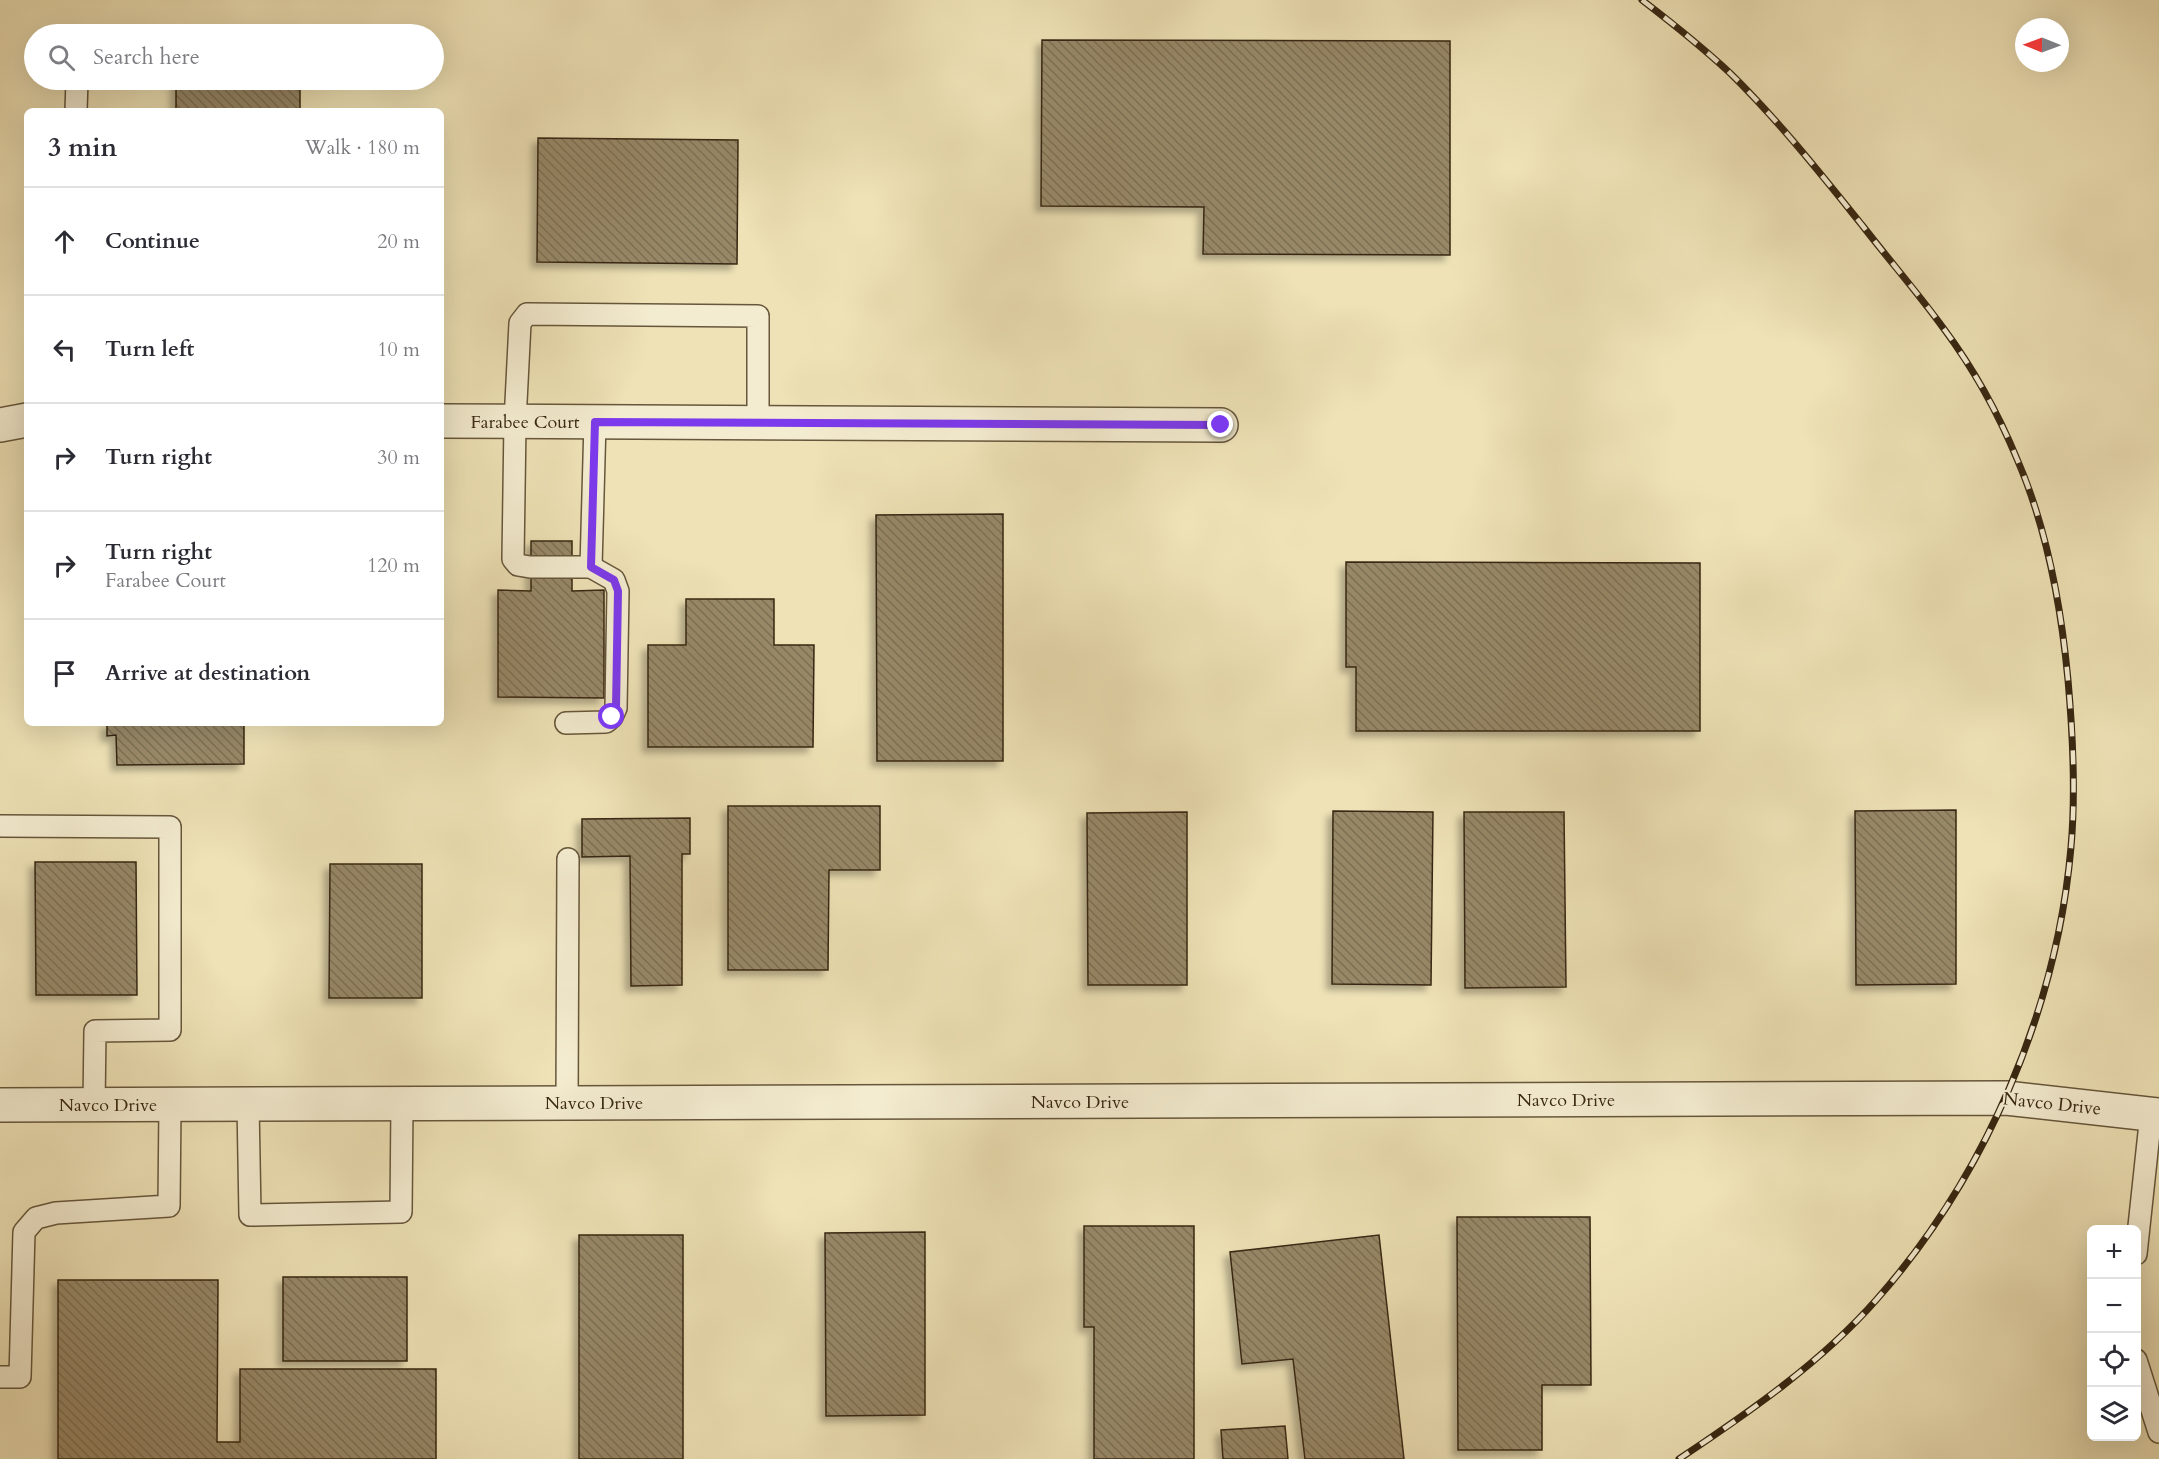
<!DOCTYPE html>
<meta charset="utf-8">
<style>
:root{--surface:#fff;--page:#f2f2f3;--text:#2b2b33;--muted:#7c7c81;--line:#e1e1e2}
body{margin:0;font-family:Cardo,serif;background:var(--page);color:var(--text)}
.controls{position:absolute;right:18px;bottom:18px;display:grid;overflow:hidden;border-radius:9px;box-shadow:0 6px 24px #0002}
.controls button{width:54px;height:54px;display:grid;place-items:center;padding:0;border:0;border-bottom:2px solid var(--line);background:var(--surface);color:var(--text);font:30px sans-serif}
.compass{position:absolute;left:2015px;top:18px;width:54px;height:54px;border-radius:50%;background:var(--surface);box-shadow:0 6px 24px #0002;rotate:271deg}
.stop{position:absolute;width:18px;height:18px;margin:-14px;border:4px solid #7c3aed;border-radius:50%;background:#fff}
.stop.end{background:#7c3aed;border-color:#fff;box-shadow:0 2px 6px #0008}
.list{margin:0;padding:0;list-style:none}
h2{display:flex;justify-content:space-between;align-items:center;height:78px;margin:0;padding:0 24px;font-size:26px}
h2 small{font-size:20px;font-weight:400;color:var(--muted)}
.list li{display:grid;grid-template-columns:39px 1fr auto;gap:18px;align-items:center;box-sizing:border-box;height:108px;padding:0 24px;border-top:2px solid var(--line)}
.list b{display:block;font-size:22px;white-space:nowrap}
.list p{margin:0;font-size:20px;white-space:nowrap;color:var(--muted)}
.list em{font-size:20px;font-style:normal;color:var(--muted)}
.icon{flex:none;width:33px;height:33px;fill:none;stroke:currentColor;stroke-width:2;stroke-linecap:round;stroke-linejoin:round}
.map{position:relative;flex:none;width:2159px;height:1459px;overflow:hidden}
.search{position:absolute;background:var(--surface);box-shadow:0 6px 24px #0002;left:24px;top:24px;width:420px;height:66px;display:flex;align-items:center;gap:15px;box-sizing:border-box;padding:0 21px;border-radius:33px;color:var(--muted);font-size:22px}
.panel{position:absolute;background:var(--surface);box-shadow:0 6px 24px #0002;left:24px;top:108px;width:420px;height:618px;border-radius:9px}
.map>svg:first-child{display:block}
.building{fill:url(#building-back-hatch);stroke:#382712;stroke-width:1.5;filter:url(#shadow)}
.lines{fill:none;stroke-linecap:round;stroke-linejoin:round}
.lane-casing{stroke:#66563b;stroke-width:24}
.street-casing{stroke:#66563b;stroke-width:36}
.lane{stroke:#f4ecd0;stroke-width:21}
.street{stroke:#f4ecd0;stroke-width:33}
.rail-casing{stroke:#382712;stroke-width:7}
.rail{stroke:#f4ecd0;stroke-width:4.5;stroke-dasharray:14;stroke-linecap:butt}
.route{stroke:#7c3aed;stroke-width:8}
.labels{text-anchor:middle;dominant-baseline:central;stroke-width:4.5;stroke-linejoin:round;paint-order:stroke}
.street-label{font-size:18px;fill:#382712;stroke:#f4ecd0}
</style>
<div class="map">
<svg width="2159" height="1459" viewBox="0 0 2159 1459">
<defs>
<pattern id="building-back-hatch" width="6" height="6" patternUnits="userSpaceOnUse" patternTransform="scale(1.5)"><rect width="6" height="6" fill="#978867"/><path d="M-1 5l2 2M0 0l6 6M5-1l2 2" fill="none" stroke="#7c6f53"/></pattern>
<filter id="shadow"><feDropShadow dx="-5.5" dy="5.5" stdDeviation="3" flood-color="#0004"/></filter>
</defs>
<rect width="100%" height="100%" fill="#eee2b6"/>
<filter id="stains"><feTurbulence type="fractalNoise" baseFrequency=".00333" numOctaves="4"/><feColorMatrix values="0 0 0 0 .2 0 0 0 0 .09 0 0 0 0 .02 0 0 0 .5 -.17"/></filter>
<radialGradient id="worn" r=".72"><stop offset=".6" stop-color="#630" stop-opacity="0"/><stop offset="1" stop-color="#630" stop-opacity=".3"/></radialGradient>
<g class="building">
<polygon points="1042,40 1450,41 1450,255 1203,254 1204,207 1041,206"/>
<rect x="176" y="80" width="124" height="31"/>
<polygon points="538,138 738,140 737,264 537,262"/>
<polygon points="1003,514 1003,761 877,761 876,515"/>
<polygon points="531,541 572,541 572,591 604,590 604,698 498,697 498,590 531,591"/>
<polygon points="1346,562 1700,563 1700,731 1356,731 1356,667 1346,667"/>
<polygon points="686,599 774,599 774,645 814,645 813,747 648,747 648,645 686,645"/>
<polygon points="107,723 244,723 244,764 117,765 116,735 107,736"/>
<polygon points="728,806 880,806 880,870 829,870 828,970 728,970"/>
<polygon points="1956,810 1956,984 1856,985 1855,811"/>
<polygon points="1333,811 1433,812 1431,985 1332,984"/>
<polygon points="1187,812 1187,985 1088,985 1087,813"/>
<polygon points="1464,812 1564,812 1566,987 1465,988"/>
<polygon points="690,818 690,854 682,854 682,985 631,986 630,856 582,857 582,819"/>
<polygon points="35,862 136,862 137,995 36,995"/>
<polygon points="330,864 422,864 422,998 329,998"/>
<polygon points="1457,1217 1590,1217 1591,1385 1542,1385 1542,1450 1458,1450"/>
<polygon points="1084,1226 1194,1226 1194,1459 1094,1459 1094,1327 1084,1327"/>
<polygon points="925,1232 925,1415 826,1416 825,1233"/>
<rect x="579" y="1235" width="104" height="224"/>
<polygon points="1379,1235 1404,1459 1305,1459 1293,1359 1242,1364 1230,1252"/>
<rect x="283" y="1277" width="124" height="84"/>
<polygon points="58,1280 218,1280 217,1442 240,1442 240,1369 436,1369 436,1459 58,1459"/>
<polygon points="1285,1426 1288,1459 1223,1459 1221,1430"/>
</g>
<g class="lines">
<g class="lane-casing">
<g id="lane">
<polyline points="76,111 77,80"/>
<polyline points="595,422 591,567 530,567 518,565 513,559 515,422 520,323 527,314 758,316 758,423"/>
<polyline points="566,723 606,722 612,717 616,708 618,591 614,580 591,567"/>
<polyline points="0,826 170,827 170,1030 95,1031 94,1105"/>
<polyline points="248,1104 250,1215 401,1212 402,1104"/>
<polyline points="567,1104 568,859"/>
<polyline points="2136,1254 2151,1114"/>
<polyline points="2136,1360 2159,1432"/>
<polyline points="0,1377 20,1377 24,1232 36,1218 56,1213 169,1206 170,1105"/>
</g>
</g>
<g class="street-casing">
<g id="street">
<polyline points="441,421 1221,425"/>
<polyline points="0,425 27,420"/>
<polyline points="0,1105 2006,1098 2159,1115"/>
</g>
</g>
<use href="#lane" class="lane"/>
<use href="#street" class="street"/>
<g class="rail-casing">
<path id="rail" d="M1642 0C1672 23 1702 47 1730 73 1778 120 1820 173 1862 225 1889 260 1918 293 1944 329 1973 368 1998 413 2017 459 2047 528 2061 605 2068 680 2073 736 2076 791 2071 847 2057 1010 1985 1177 1877 1299 1822 1362 1748 1413 1679 1459"/>
</g>
<use href="#rail" class="rail"/>
</g>
<g class="lines">
<polyline class="route" points="612,717 616,708 618,591 614,580 591,567 595,422 1221,425"/>
</g>
<g class="labels">
<g class="street-label">
<text x="525" y="422">Farabee Court</text>
<text x="1566" y="1100">Navco Drive</text>
<text x="1080" y="1102">Navco Drive</text>
<text x="594" y="1103">Navco Drive</text>
<text transform="translate(2052 1104) rotate(6)">Navco Drive</text>
<text x="108" y="1105">Navco Drive</text>
</g>
</g>
<rect width="100%" height="100%" filter="url(#stains)"/>
<rect width="100%" height="100%" fill="url(#worn)"/>
</svg>
<div class="controls">
<button>+</button>
<button>−</button>
<button><svg class="icon" aria-label="locate" viewBox="0 0 24 24"><circle cx="12" cy="12" r="6"/><path d="M12 2v4M12 18v4M2 12h4M18 12h4"/></svg></button>
<button><svg class="icon" aria-label="layers" viewBox="0 0 24 24"><path d="M12 4l9 5-9 5-9-5zM3 14l9 5 9-5"/></svg></button>
</div>
<svg class="compass" viewBox="-18 -18 36 36"><path d="M0-13l5 13h-10z" fill="#e53935"/><path d="M0 13l5-13h-10z" fill="#7c7c81"/></svg>
<div class="stop" style="left:612px;top:717px"></div>
<div class="stop end" style="left:1221px;top:425px"></div>
<div class="search"><svg class="icon" aria-label="search" viewBox="0 0 24 24"><circle cx="10" cy="10" r="6"/><path d="M15 15l6 6"/></svg>Search here</div>
<section class="panel">
<h2>3 min<small>Walk · 180 m</small></h2>
<ul class="list">
<li><svg class="icon" aria-label="ahead" viewBox="0 0 24 24"><path d="M12 20V5M6 11l6-6 6 6"/></svg><div><b>Continue</b></div><em>20 m</em></li>
<li><svg class="icon" aria-label="left" viewBox="0 0 24 24"><path d="M17 20v-9H6M10 6l-5 5 5 5"/></svg><div><b>Turn left</b></div><em>10 m</em></li>
<li><svg class="icon" aria-label="right" viewBox="0 0 24 24"><path d="M7 20v-9h11M14 6l5 5-5 5"/></svg><div><b>Turn right</b></div><em>30 m</em></li>
<li><svg class="icon" aria-label="right" viewBox="0 0 24 24"><path d="M7 20v-9h11M14 6l5 5-5 5"/></svg><div><b>Turn right</b><p>Farabee Court</p></div><em>120 m</em></li>
<li><svg class="icon" aria-label="arrive" viewBox="0 0 24 24"><path d="M6 21V4h12l-3 4 3 4H6"/></svg><div><b>Arrive at destination</b></div></li>
</ul>
</section>
</div>
